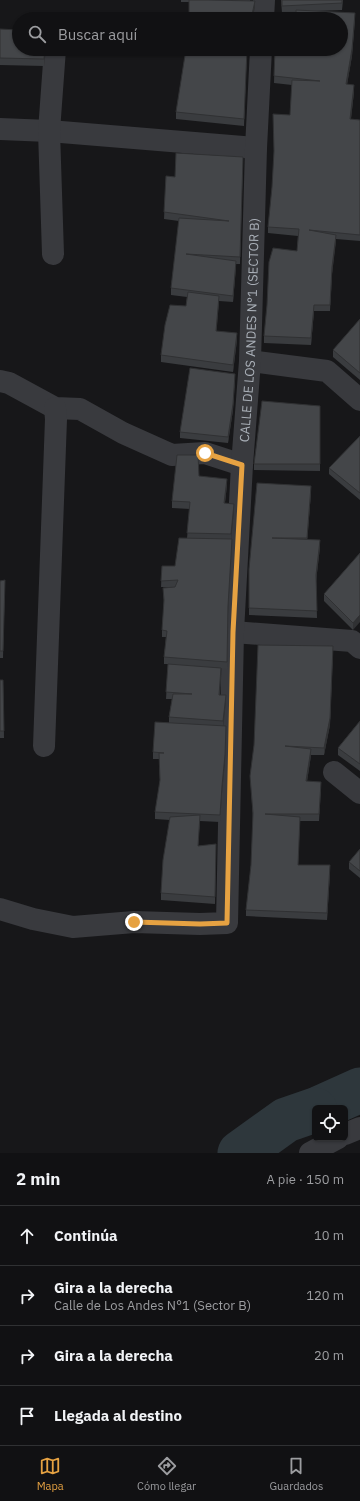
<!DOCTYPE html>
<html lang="es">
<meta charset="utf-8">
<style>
:root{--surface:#111113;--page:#1e1f21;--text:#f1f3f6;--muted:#9c9da0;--line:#303133;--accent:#e6a242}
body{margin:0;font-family:"IBM Plex Sans",sans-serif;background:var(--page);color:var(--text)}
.controls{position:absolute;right:12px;bottom:12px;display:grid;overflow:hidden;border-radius:6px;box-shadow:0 1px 3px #0004}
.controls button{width:36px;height:36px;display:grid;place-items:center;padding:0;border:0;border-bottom:1px solid var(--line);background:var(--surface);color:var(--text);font:20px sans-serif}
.stop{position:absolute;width:12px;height:12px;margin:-9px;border:3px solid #e6a242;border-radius:50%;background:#fff}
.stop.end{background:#e6a242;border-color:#fff;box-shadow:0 1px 4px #0008}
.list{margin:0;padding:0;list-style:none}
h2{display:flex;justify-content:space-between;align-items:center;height:52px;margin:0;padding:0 16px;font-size:17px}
h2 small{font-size:13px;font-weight:400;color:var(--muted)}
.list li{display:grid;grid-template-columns:26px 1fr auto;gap:12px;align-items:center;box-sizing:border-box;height:60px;padding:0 16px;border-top:1px solid var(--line)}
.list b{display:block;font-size:15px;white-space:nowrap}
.list p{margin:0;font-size:13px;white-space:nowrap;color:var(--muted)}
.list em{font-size:13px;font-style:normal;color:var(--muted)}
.icon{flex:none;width:22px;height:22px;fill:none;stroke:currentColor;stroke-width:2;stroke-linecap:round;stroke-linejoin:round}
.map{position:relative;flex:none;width:360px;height:1153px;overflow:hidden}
.search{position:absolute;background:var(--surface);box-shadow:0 1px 3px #0004;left:12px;right:12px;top:12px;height:44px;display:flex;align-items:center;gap:10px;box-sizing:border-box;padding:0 14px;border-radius:22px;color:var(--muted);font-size:15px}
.sheet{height:292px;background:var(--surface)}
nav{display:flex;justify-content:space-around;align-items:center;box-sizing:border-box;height:56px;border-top:1px solid var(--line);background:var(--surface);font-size:11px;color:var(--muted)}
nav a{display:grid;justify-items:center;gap:2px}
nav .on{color:var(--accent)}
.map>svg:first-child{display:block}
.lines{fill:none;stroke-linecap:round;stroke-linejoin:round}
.river{stroke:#2e373c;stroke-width:45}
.minor{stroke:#393a3e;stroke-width:22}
.wall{fill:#3a3c3f}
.shaded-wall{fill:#303133}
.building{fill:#444649;stroke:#303133}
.route{stroke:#e6a242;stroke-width:5}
.labels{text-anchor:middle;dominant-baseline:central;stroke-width:3.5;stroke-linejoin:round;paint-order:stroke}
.street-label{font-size:13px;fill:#aab0b8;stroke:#121214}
</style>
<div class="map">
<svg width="360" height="1153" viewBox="0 0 360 1153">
<rect width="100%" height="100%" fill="#171719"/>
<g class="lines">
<g class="river">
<polyline points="320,1108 360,1090"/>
<polyline points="240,1153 286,1120 315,1110"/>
</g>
<g class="minor">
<polyline points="263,19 264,0"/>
<polyline points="0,129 49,131 256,148"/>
<polyline points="53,254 49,131 55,49"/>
<polyline points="250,361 327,371 360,400"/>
<polyline points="0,381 9,383 55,408 80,409 123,433 172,455 205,453 242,465"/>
<polyline points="233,632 352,641 360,648"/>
<polyline points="44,746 56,419 55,408"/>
<polyline points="334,772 360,793"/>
<path id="s1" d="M0 909 33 919 73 927 134 922 200 924 227 923 233 632 242 465 250 361 256 148 261 49"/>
<polyline points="345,1134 360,1128"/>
<polyline points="310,1153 338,1138"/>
</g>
</g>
<g class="wall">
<polygon points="181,0 250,0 250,1 255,8 252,19 189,19 189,2 181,2"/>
<polygon points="281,0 343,0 342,10 316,11 355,20 352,56 347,84 354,92 351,119 360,120 360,241 336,239 332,274 330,311 314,311 311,345 264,343 264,336 297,251 298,236 268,233 268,227 290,115 292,85 274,83 275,49 341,49 296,12 282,13"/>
<polygon points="0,29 46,49 44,66 0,65"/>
<polygon points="247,49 244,126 176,119 176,112"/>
<polygon points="243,157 240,264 236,264 233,302 219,301 216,331 237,340 233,372 161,362 161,355 186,306 187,297 171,295 171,288 179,221 164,219 166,176 175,177"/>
<polygon points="360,319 360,380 333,357 333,350"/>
<polygon points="235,380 233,410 228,443 180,438 180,432"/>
<polygon points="320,406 320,471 254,470 254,464"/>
<polygon points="360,436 360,500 329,474 329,468"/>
<polygon points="199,476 227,485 225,503 234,511 231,539 232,546 228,613 227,669 212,667 221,675 220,695 226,702 223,726 226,726 225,762 222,793 220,822 200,821 198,846 216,844 215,904 161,900 161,893 170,820 155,819 155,812 160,781 159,759 153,759 153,752 169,723 169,717 172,699 166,699 168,664 164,664 164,657 166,637 162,637 162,630 164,603 163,588 175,587 161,587 162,566 175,566 187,538 190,509 172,508 172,501"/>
<polygon points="311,493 307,540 320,547 316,581 317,618 249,615 249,569"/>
<polygon points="360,553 353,630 324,601 324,594"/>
<polygon points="5,580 3,658 0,658 0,581"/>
<polygon points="333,653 330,725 324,755 311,755 307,781 321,789 319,821 300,821 298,865 330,872 327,920 246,916 246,910 251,865 253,818 250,776"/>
<polygon points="0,680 3,680 4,738 0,738"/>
<polygon points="360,721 360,771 338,755 338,748"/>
<polygon points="360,849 360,878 349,869 349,862"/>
</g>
<g class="shaded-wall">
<polygon points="255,1 255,8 252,19 251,19"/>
<polygon points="355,13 352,56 346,91 346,84"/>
<polygon points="45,49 46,49 44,66 44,59"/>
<polygon points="354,85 354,92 350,126 350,119"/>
<polygon points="336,235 336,242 332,274 330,311 332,267"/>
<polygon points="236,261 236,268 233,302 233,296"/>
<polygon points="219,296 219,302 216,338 216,331"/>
<polygon points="314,305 314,311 311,345 311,338"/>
<polygon points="237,333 237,340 233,372 233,365"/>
<polygon points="235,374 233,410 228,443 228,437"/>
<polygon points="227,479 227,485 224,510 224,503"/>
<polygon points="311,486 311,493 307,545 307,538"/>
<polygon points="234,504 234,511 231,540 231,534"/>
<polygon points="232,539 228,613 227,669 228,606"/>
<polygon points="320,540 320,547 316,582 316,575"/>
<polygon points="360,615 360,622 353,630 353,623"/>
<polygon points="333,646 330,725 324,755 324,748"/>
<polygon points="221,668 221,675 219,702 219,695"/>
<polygon points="226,695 226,702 223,728 223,721"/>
<polygon points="311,749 311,756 306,788 306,781"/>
<polygon points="225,755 225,762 222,793 220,822 222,786"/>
<polygon points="330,865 330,872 327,920 327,913"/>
</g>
<g class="building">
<polygon points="189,0 209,0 255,1 251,19 189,19"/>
<polygon points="282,0 342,0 342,3 282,6"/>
<polygon points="296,10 355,13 352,49 346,84 354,85 350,119 360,120 360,235 309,230 336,235 332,267 330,305 314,305 311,338 264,336 267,305 269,262 273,248 297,251 299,229 268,227 272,187 274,151 273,114 290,115 292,80 320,81 274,76 275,49 341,49 341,19 296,19"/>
<polygon points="0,29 19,30 19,49 45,49 44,59 0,58"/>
<polygon points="186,49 247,49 244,119 176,112"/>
<polygon points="176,153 243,157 240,257 186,254 236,261 233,296 171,288 179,218 229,221 164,212 166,176 175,177"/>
<polygon points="188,292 219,296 216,331 237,333 233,365 161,355 165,325 170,305 186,306"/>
<polygon points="360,319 360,373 333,350"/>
<polygon points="190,368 235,374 233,404 228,437 180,432"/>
<polygon points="262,401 320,406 320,464 254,464"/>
<polygon points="360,436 360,493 329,468"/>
<polygon points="177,455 198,455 199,476 227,479 224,503 234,504 231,534 187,533 190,502 172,501"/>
<polygon points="257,483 311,486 307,538 272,538 320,540 316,575 317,611 249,608 249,569"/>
<polygon points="179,538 232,539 228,606 227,662 164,657 167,631 162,630 164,600 163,588 175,587 178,580 161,581 162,566 175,566"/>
<polygon points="360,553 360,615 353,623 324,594"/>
<polygon points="5,580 3,651 0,651 0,581"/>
<polygon points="258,645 333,646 330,718 324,748 285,746 311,749 306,781 321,782 319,814 265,814 300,817 298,865 330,865 327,913 246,910 251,865 253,813 250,776 254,745"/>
<polygon points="168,664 221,668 219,695 226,695 223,721 169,717 173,694 192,694 166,692"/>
<polygon points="0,680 3,680 4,731 0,731"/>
<polygon points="360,721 360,764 338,748"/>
<polygon points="155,722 226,726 225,755 222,786 220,815 155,812 160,780 159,753 164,753 153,752"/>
<polygon points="200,815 198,846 216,844 215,897 161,893 163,860 170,817"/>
<polygon points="360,849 360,871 349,862"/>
</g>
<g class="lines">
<polyline class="route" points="134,922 200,924 227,923 233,632 242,465 205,453"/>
</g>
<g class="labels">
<g class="street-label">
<text stroke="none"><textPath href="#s1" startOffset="823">CALLE DE LOS ANDES N°1 (SECTOR B)</textPath></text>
</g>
</g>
</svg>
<div class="controls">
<button><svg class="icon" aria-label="locate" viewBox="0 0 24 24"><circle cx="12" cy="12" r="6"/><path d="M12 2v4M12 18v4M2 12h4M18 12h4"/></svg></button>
</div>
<div class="stop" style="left:205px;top:453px"></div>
<div class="stop end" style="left:134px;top:922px"></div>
<div class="search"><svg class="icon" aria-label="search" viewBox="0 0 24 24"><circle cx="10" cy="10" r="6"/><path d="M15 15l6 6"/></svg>Buscar aquí</div>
</div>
<section class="sheet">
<h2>2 min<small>A pie · 150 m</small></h2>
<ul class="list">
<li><svg class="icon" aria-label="ahead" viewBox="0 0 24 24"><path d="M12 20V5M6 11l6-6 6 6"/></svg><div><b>Continúa</b></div><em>10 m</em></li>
<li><svg class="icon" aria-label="right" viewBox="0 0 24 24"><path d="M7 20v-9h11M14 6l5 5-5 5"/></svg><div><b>Gira a la derecha</b><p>Calle de Los Andes N°1 (Sector B)</p></div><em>120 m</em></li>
<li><svg class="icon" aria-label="right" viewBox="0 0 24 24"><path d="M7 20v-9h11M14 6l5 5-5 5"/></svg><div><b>Gira a la derecha</b></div><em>20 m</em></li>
<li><svg class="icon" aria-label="arrive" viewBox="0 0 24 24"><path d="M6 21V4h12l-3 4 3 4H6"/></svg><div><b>Llegada al destino</b></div></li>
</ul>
</section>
<nav>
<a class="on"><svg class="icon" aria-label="map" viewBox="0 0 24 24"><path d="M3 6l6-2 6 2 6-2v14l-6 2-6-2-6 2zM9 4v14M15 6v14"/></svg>Mapa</a>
<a><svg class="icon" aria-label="directions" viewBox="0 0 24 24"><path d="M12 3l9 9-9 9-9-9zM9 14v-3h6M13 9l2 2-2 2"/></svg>Cómo llegar</a>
<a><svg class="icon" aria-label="saved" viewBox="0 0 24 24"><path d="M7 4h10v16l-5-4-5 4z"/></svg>Guardados</a>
</nav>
